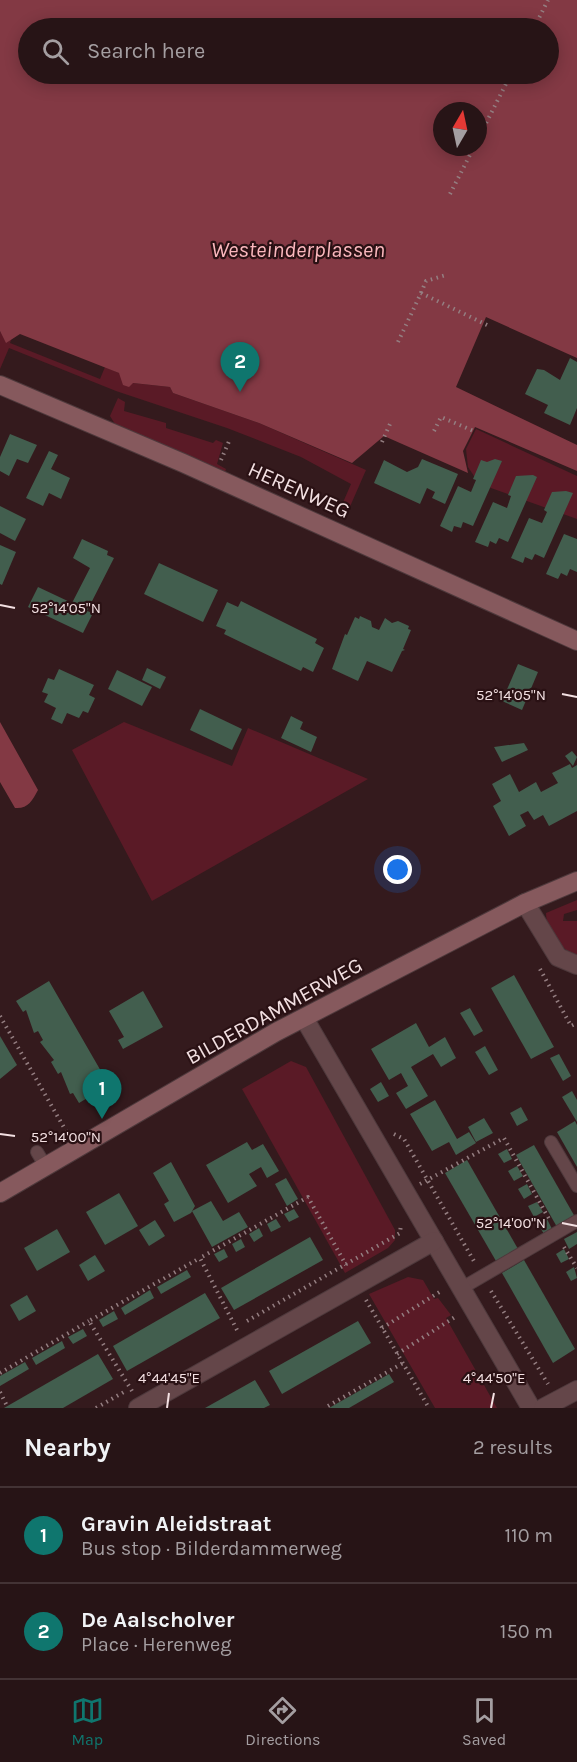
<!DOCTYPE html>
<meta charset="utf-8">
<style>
:root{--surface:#271416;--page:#2f1d1f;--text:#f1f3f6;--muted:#a49ea1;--line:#433335;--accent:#0f766e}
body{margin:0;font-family:Karla,sans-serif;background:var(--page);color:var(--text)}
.compass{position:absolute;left:433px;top:102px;width:54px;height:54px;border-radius:50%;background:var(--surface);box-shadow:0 3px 15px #0003;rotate:9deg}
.you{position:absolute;left:398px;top:870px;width:21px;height:21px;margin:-15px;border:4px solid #fff;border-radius:50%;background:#1a73e8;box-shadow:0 0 0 9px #1a73e833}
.badge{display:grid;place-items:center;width:39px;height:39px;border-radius:50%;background:var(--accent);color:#fff;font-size:20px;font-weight:700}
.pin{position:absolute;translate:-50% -50px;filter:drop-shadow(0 2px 3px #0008)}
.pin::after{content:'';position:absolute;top:32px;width:21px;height:18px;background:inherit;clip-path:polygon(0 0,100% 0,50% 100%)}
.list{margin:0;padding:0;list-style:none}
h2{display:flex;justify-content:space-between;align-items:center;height:78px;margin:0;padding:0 24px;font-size:26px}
h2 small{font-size:20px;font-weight:400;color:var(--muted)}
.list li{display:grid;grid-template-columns:39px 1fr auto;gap:18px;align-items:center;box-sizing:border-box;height:96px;padding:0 24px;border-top:2px solid var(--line)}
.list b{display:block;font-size:22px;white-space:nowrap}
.list p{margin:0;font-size:20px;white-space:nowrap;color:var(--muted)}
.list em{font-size:20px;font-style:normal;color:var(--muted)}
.icon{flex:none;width:33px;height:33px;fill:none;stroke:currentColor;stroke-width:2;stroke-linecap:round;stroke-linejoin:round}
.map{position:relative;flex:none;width:577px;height:1408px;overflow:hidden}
.search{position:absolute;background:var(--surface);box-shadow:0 3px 15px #0003;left:18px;right:18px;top:18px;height:66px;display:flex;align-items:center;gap:15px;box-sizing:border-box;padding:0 21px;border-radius:33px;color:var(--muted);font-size:22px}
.sheet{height:270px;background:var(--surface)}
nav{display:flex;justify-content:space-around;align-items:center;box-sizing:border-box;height:84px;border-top:2px solid var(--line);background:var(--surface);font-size:16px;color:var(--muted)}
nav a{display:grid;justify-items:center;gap:3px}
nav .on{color:var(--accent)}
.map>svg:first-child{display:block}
.green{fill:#5a1a26}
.water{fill:#833944;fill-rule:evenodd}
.building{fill:#425e4e}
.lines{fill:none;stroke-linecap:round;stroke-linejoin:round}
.lane-casing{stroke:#4e393c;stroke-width:14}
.street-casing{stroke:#4e393c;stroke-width:20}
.secondary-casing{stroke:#4e393c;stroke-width:20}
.path{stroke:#947e81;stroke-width:4;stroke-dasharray:1.5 4.5;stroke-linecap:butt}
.lane{stroke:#644649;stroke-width:12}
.street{stroke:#644649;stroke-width:18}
.secondary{stroke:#86595d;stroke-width:18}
.ticks{fill:none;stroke:#f3e0e2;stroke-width:2}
.labels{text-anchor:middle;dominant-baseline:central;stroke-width:4.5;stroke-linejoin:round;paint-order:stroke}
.street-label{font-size:21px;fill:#f3e0e2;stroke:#2a1114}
.water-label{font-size:22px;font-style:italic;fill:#fab7bd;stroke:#2a1114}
.ticks-label{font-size:15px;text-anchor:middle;fill:#f3e0e2;stroke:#2a1114;stroke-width:4.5;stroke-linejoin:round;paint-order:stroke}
</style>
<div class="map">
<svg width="577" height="1408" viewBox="0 0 577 1408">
<rect width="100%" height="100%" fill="#341a1d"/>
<g class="green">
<polygon points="0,331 5,340 12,337 10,343 100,379 105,367 119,373 133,383 170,387 173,393 259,423 366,470 345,518 338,514 351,484 301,457 227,428 116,391 9,348 0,369"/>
<polygon points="118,398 125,402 124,411 166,423 166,428 213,443 216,440 223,443 217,464 226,469 225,472 115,424 110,416"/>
<polygon points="476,429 577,476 577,519 491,488 476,479 468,467 466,449"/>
<polygon points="124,722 232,766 248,728 368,779 152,901 72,750"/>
<path d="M577 900V910L564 914 563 921H577V956C561 950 546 930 546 913Z"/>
<polygon points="291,1061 306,1067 395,1230 395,1240 388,1248 345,1273 242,1089"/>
<polygon points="408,1277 423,1280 434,1299 438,1298 451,1315 446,1318 497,1408 435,1408 369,1294"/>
</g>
<g class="water">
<path d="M0 0H577V358L486 317 456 387 577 445V471L475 427 463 451 468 473 384 436 352 463 259 423 173 393 170 387 133 383 129 387 123 385 119 373 20 334 6 343 0 331ZM548 28V74H28V28ZM442 111H478V147H442Z"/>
<path d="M0 722 38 790C32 801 28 809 15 808L0 782Z"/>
</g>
<g class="building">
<polygon points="570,358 577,362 577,408 570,425 544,413 548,405 525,394 537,369 544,370 560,380"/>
<polygon points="10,434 37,445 28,463 17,459 9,476 0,471 0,457"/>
<polygon points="49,451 58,455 51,469 70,478 61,499 49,493 43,506 26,498"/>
<polygon points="422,459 458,474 445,504 432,498 435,492 427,488 420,504 374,483 384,460 407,472 418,467"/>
<polygon points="495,459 502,461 473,526 463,522 461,528 454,526 452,532 440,526 458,486 471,492 476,480 473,479 481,460 487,462"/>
<polygon points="533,475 537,477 508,542 499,538 496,544 490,541 488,547 475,542 493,502 507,508 511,496 508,495 516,476"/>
<polygon points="566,491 573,493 544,558 535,554 532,560 525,557 523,563 511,558 529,518 542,523 547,512 544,510 552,492"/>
<polygon points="0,506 26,519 15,541 0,533"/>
<polygon points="564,534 577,539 577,572 570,569 567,576 561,573 558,579 546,574"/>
<polygon points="82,539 108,551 107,555 114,558 87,611 93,613 83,633 28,607 38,587 72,603 90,568 73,558"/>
<polygon points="0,545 16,552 2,585 0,584"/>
<polygon points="159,563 218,590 203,622 144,594"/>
<polygon points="241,601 317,639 315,643 324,648 313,672 303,667 301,671 224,634 226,630 216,626 227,602 238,607"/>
<polygon points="360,616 371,621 372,627 379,630 385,618 392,623 398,621 409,626 408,629 411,630 403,649 405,650 402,651 392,672 367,661 358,681 332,669 345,634 347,635 355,617 359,619"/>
<polygon points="518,664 538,672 522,710 502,701"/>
<polygon points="147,668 166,677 160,689 142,680"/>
<polygon points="59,669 94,685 89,695 95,698 88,713 83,711 79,718 67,713 62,724 51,719 56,708 44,702 48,694 42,692 48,678 54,680"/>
<polygon points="117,670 152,687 142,706 108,689"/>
<polygon points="200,709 242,729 232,750 190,730"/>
<polygon points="291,716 303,722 300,729 317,737 311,752 281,738"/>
<polygon points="524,743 528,750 502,762 494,747"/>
<polygon points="572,751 577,757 573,766 565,756"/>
<polygon points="570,764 572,768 577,765 577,811 549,826 543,815 534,820 528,811 520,815 526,826 509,836 493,806 501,801 492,784 510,774 519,792 536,782 541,792 558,783 552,773"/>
<polygon points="514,975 554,1047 531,1059 491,988"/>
<polygon points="49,981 109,1085 79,1103 73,1093 70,1094 61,1072 58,1074 51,1062 54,1060 40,1042 43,1040 38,1031 34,1033 26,1010 23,1012 16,1001"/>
<polygon points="143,991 163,1027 123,1049 118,1040 124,1037 109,1011"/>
<polygon points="470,1008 483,1031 474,1036 460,1013"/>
<polygon points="416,1023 429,1047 445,1037 456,1058 441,1067 433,1054 411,1067 428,1096 406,1109 396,1093 408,1086 401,1073 389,1080 371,1049"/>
<polygon points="0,1036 17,1065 0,1079"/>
<polygon points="485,1046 498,1070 489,1075 475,1052"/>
<polygon points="559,1054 571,1076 563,1081 550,1058"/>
<polygon points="381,1082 389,1096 378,1102 370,1089"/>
<polygon points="572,1091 577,1100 577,1122 562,1097"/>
<polygon points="435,1100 457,1139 469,1132 476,1143 456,1155 449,1142 432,1151 410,1114"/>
<polygon points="521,1107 528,1120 517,1126 510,1113"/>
<polygon points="484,1118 493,1133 476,1142 468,1127"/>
<polygon points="575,1121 577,1125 577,1167 557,1132"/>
<polygon points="247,1142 252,1150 263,1144 279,1171 267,1178 261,1167 249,1174 257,1186 228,1203 206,1165"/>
<polygon points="534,1145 575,1217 557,1227 516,1155"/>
<polygon points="507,1149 512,1159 504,1163 498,1154"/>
<polygon points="467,1160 518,1249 496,1261 445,1173"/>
<polygon points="171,1162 195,1206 191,1213 174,1222 164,1204 169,1201 153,1173"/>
<polygon points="517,1166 523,1176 514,1181 508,1171"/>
<polygon points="286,1178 298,1199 287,1206 275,1184"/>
<polygon points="527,1184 532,1194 524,1199 518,1189"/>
<polygon points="119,1193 138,1226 105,1245 86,1212"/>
<polygon points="211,1201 223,1221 239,1212 248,1227 212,1247 192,1211"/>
<polygon points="537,1202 543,1212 534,1217 528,1206"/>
<polygon points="294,1209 299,1217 289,1222 284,1214"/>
<polygon points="276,1219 281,1227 271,1232 267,1224"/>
<polygon points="547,1219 552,1229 544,1234 538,1224"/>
<polygon points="155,1220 165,1236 149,1246 139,1230"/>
<polygon points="259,1228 263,1236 254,1242 249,1234"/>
<polygon points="57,1229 70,1252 37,1271 24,1248"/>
<polygon points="577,1232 577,1244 569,1249 564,1239"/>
<polygon points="310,1237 323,1260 234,1310 221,1288"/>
<polygon points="241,1239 245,1247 236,1252 232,1244"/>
<polygon points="224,1249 228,1257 219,1262 214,1254"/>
<polygon points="564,1249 569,1259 561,1263 556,1254"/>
<polygon points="95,1255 105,1271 88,1281 79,1265"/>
<polygon points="524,1260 575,1349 553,1363 502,1273"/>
<polygon points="574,1267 577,1278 571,1281 566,1272"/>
<polygon points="187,1270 191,1277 161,1294 157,1287"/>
<polygon points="150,1290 154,1298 125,1315 121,1308"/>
<polygon points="205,1293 220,1318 127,1371 113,1346"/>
<polygon points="27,1295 36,1311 19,1321 10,1305"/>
<polygon points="114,1311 118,1319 103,1327 99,1320"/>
<polygon points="358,1321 371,1343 282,1394 269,1371"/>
<polygon points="83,1329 87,1336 73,1344 68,1337"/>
<polygon points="62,1341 65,1348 36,1365 32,1358"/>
<polygon points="98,1354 113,1379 63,1408 4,1408"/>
<polygon points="25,1362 29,1369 0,1386 0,1376"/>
<polygon points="389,1374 394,1382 349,1408 329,1408"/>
<polygon points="255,1380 270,1405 264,1408 205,1408"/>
</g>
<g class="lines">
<g class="lane-casing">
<g id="lane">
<polyline points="551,1142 577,1186"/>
<polyline points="37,1152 46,1167"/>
<polyline points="462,1288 577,1221"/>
</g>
</g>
<g class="street-casing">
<g id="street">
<polyline points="525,903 558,957 577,965"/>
<polyline points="304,1018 531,1408"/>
<polyline points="138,1408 434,1241"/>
<polyline points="543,1408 577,1390"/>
</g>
</g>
<g class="secondary-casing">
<g id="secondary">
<polyline points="0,385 183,463 577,641"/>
<polyline points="0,1193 276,1032 525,903 577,881"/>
</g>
</g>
<g class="path">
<polyline points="534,28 548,0"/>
<polyline points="478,139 511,74"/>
<polyline points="450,194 474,147"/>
<polyline points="421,293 426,281 446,275"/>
<polyline points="398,342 421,293 487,325"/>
<polyline points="434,431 441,417 476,432"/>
<polyline points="382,442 390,424"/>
<polyline points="221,460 230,439"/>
<polyline points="540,969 571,1026 577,1023"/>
<polyline points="0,1016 66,1131"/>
<polyline points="394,1134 404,1139 475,1263"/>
<polyline points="420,1184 504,1138 549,1219"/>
<polyline points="564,1247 577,1268"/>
<polyline points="491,1291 548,1384"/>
<polyline points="366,1300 429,1408"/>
<polyline points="247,1321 400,1233 401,1224"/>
<polyline points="382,1328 441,1291"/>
<polyline points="237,1330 200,1258 308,1197 346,1265"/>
<polyline points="397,1354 455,1317"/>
<polyline points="0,1373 89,1321"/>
<polyline points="132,1391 89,1321 200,1258"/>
<polyline points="0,1392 8,1408"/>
<polyline points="328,1406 403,1363"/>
<polyline points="96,1408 124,1392"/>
</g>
<use href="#lane" class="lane"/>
<use href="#street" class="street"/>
<use href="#secondary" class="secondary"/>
</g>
<path class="ticks" d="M0 605 15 608M562 694 577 697M0 1134 15 1136M562 1223 577 1226M167 1408 169 1393M491 1408 494 1393"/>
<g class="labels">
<g class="street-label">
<text transform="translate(299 490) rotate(24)">HERENWEG</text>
<text transform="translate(274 1011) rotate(-29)">BILDERDAMMERWEG</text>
</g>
<g class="water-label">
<text x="298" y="250">Westeinderplassen</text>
</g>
</g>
<g class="ticks-label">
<text x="66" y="613">52°14'05"N</text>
<text x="511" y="700">52°14'05"N</text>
<text x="66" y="1142">52°14'00"N</text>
<text x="511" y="1228">52°14'00"N</text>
<text x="169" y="1383">4°44'45"E</text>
<text x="494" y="1383">4°44'50"E</text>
</g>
</svg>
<svg class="compass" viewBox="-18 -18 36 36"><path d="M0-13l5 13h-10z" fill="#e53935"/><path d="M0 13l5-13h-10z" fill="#a49ea1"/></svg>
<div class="you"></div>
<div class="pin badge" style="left:102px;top:1119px">1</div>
<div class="pin badge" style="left:240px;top:392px">2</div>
<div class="search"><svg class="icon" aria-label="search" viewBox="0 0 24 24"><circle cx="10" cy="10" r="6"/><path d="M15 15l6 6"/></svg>Search here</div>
</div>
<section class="sheet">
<h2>Nearby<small>2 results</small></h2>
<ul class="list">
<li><span class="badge">1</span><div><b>Gravin Aleidstraat</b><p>Bus stop · Bilderdammerweg</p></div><em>110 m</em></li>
<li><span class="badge">2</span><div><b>De Aalscholver</b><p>Place · Herenweg</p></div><em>150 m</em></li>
</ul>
</section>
<nav>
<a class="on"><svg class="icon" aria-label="map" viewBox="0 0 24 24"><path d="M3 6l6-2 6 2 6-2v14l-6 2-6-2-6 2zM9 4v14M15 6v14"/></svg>Map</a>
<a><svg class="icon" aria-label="directions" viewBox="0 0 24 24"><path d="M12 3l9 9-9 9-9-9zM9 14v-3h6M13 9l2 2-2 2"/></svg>Directions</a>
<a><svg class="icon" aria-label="saved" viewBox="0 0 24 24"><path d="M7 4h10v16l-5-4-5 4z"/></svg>Saved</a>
</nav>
